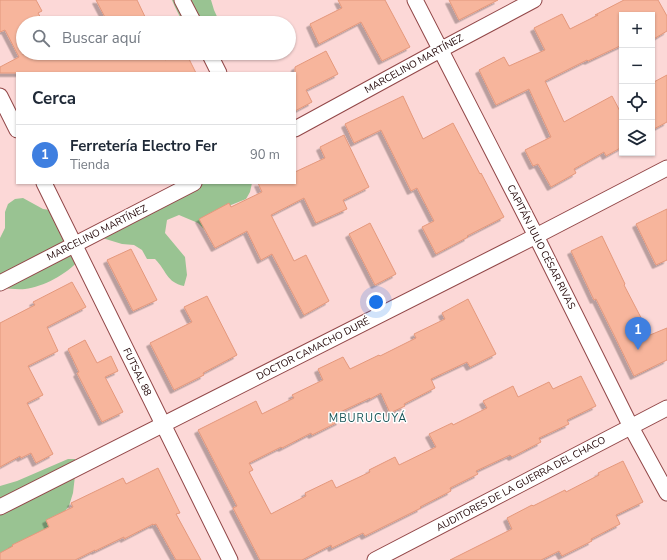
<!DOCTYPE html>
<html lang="es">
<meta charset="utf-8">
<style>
:root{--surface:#fff;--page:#f2f2f3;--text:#1f2937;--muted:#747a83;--line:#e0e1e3;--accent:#7c3aed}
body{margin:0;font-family:"Nunito Sans",sans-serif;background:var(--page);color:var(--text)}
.controls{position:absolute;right:12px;top:12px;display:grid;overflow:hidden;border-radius:0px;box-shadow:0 1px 3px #0004}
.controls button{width:36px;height:36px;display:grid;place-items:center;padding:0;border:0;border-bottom:1px solid var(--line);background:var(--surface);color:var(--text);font:20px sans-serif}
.you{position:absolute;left:376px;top:302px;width:14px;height:14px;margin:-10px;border:3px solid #fff;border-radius:50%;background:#1a73e8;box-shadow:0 0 0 6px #1a73e833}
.badge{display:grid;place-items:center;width:26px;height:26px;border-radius:50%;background:var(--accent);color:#fff;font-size:13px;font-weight:700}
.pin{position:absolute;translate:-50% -33px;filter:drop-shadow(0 1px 2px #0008)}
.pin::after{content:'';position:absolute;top:21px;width:14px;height:12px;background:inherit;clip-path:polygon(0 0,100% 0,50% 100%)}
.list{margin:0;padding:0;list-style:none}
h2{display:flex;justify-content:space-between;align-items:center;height:52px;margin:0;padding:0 16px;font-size:17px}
h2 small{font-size:13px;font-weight:400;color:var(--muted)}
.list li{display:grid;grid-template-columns:26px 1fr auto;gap:12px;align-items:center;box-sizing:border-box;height:60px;padding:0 16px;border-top:1px solid var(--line)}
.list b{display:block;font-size:15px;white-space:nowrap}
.list p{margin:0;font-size:13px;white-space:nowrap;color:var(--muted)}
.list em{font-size:13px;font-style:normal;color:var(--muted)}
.icon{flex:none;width:22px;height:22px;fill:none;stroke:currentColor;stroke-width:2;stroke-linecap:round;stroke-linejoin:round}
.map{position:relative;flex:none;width:667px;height:560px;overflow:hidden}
.search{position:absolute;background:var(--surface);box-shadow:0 1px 3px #0004;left:16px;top:16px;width:280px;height:44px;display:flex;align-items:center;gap:10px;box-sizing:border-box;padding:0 14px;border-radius:22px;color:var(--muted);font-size:15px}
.panel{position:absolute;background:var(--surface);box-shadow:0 1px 3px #0004;left:16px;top:72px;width:280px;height:112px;border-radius:0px}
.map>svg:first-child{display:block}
.green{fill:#99c392}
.building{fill:#f7b59c;stroke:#e4987c;filter:url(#shadow)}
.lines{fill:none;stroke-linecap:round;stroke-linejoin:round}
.minor-casing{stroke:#924748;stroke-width:17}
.minor{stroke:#fff;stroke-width:15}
.labels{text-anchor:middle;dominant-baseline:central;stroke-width:3;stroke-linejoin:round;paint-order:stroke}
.street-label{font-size:10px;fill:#200405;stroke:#fff}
.neighbourhood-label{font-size:11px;letter-spacing:1px;fill:#155255;stroke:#fff}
</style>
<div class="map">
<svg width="667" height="560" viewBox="0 0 667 560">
<defs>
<filter id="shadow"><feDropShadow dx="-3.5" dy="3.5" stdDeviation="0" flood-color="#0004"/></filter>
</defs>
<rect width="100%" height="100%" fill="#fcd8d7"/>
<g class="green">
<polygon points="172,0 211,0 214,10 220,23 183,23 175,7"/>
<path d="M178 183H252L250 192 246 199 231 205 226 212 206 231 198 223 179 215 167 220 165 233 185 257 187 275 184 286C166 282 167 271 155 259H147L142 250 134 245 122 244 99 237Z"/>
<path d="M23 198 43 209 50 210 79 260C67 274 43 287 25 289 17 290 8 288 0 288V238L5 228V212L8 204 15 199Z"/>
<polygon points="68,459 75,459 76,467 73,493 69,506 63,514 57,528 0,560 0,486 17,481"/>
</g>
<g class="building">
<polygon points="0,0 36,0 42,11 38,13 44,23 23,23 23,55 26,53 162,53 165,60 178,53 186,53 196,73 0,73 0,67 19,57 5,30 0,32"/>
<polygon points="96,0 137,0 148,23 108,23"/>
<polygon points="338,0 385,0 410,47 382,61 361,22 319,44 310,24 342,8"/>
<polygon points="449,0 498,0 459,20"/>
<polygon points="624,0 658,0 667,16 667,31 652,40 652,15 622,15 622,45 588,61 587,60 545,81 564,122 612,96 622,115 622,147 606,156 604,152 574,169 576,173 551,187 538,164 533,166 525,150 551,137 529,89 496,105 479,70 504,57 509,66 545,50 534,28 562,14 570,29 598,15 595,15"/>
<polygon points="326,51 338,74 306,90 312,102 295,111 295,67"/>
<polygon points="667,75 667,122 652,130 652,83"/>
<polygon points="403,96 423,139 453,123 480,174 481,173 504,217 467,236 468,237 436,254 422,227 434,221 417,188 411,191 381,130 354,143 345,124"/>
<polygon points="344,135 369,187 343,200 347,209 316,223 304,198 271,215 294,261 306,255 329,301 304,315 272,254 261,260 247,231 215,248 199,219 229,203 231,207 262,192 258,183 295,183 295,172 325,158 320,147"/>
<polygon points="667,209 667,260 656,265 636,224"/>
<polygon points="370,223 396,274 375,285 349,234"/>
<polygon points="602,236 625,284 624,285 650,335 667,328 667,360 634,376 615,337 596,299 594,300 571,251"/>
<polygon points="131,249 157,300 133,311 107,260"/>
<polygon points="72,282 86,307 47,327 58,351 28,366 43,395 27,403 53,454 36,463 31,453 21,458 20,456 0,467 0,323 35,305 33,302"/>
<polygon points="207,296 237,355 203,373 204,375 174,390 150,343 192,322 184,307"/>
<polygon points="468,299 496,354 470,367 467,362 431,379 435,388 404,404 405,406 390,413 381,393 370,399 370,398 336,414 340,421 312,435 311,433 282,448 281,447 249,463 253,470 249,472 271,514 306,496 305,493 332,480 336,488 370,472 369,470 395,457 399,465 436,447 429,434 452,423 453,425 487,408 483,401 513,386 518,397 549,382 553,389 581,376 596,406 567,420 569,424 539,438 541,442 512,457 510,455 476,471 478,474 450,488 451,491 420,507 421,508 365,536 363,533 332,548 331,545 302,560 260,560 233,508 237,506 198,430 256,401 262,414 294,398 292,395 323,380 318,369 343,357 350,369 379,355 380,356 416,338 414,334 445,319 442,313"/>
<polygon points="85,340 97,363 111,356 118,371 105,377 123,412 102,422 77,373 79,372 68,349"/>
<polygon points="623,461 643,502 616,515 620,524 591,539 592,541 562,556 559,551 541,560 450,560 512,529 507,518 532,505 533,506 565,490 566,492 599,475 598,473"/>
<polygon points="158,468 180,513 176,514 201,560 176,560 156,524 153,525 153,524 124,539 124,537 95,551 95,550 75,560 0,560 0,553 13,546 12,545 49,527 46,520 73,507 71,503 123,478 126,484"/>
</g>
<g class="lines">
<g class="minor-casing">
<g id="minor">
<polyline points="182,0 194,23"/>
<polyline points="415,0 536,236 631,427 667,493"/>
<polyline points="209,53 219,73"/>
<polyline points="0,96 17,130"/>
<polyline points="295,129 440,50 534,0"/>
<polyline points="44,183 230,560"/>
<polyline points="0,283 194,183"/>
<polyline points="0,507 536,236 667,168"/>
<polyline points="375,560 667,408"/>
</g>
</g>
<use href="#minor" class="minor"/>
</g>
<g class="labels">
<g class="street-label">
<text transform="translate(414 64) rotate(-29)">MARCELINO MARTÍNEZ</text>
<text transform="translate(97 233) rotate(-27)">MARCELINO MARTÍNEZ</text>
<text transform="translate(541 247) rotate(63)">CAPITÁN JULIO CÉSAR RIVAS</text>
<text transform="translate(313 349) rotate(-27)">DOCTOR CAMACHO DURÉ</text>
<text transform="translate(137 372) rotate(64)">FUTSAL 88</text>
<text transform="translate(521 484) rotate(-28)">AUDITORES DE LA GUERRA DEL CHACO</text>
</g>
<g class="neighbourhood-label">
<text x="368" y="418">MBURUCUYÁ</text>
</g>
</g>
</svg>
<div class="controls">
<button>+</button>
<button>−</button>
<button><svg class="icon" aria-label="locate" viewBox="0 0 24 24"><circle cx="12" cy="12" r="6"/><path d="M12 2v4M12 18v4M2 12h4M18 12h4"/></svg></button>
<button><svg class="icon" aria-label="layers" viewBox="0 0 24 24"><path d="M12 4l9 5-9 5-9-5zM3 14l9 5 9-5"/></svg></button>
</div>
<div class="you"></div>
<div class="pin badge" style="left:638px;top:350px;background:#3f7fe0">1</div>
<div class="search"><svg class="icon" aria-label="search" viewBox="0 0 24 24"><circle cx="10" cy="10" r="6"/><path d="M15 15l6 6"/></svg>Buscar aquí</div>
<section class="panel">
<h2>Cerca<small></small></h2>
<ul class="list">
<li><span class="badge" style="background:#3f7fe0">1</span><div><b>Ferretería Electro Fer</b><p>Tienda</p></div><em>90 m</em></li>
</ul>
</section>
</div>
